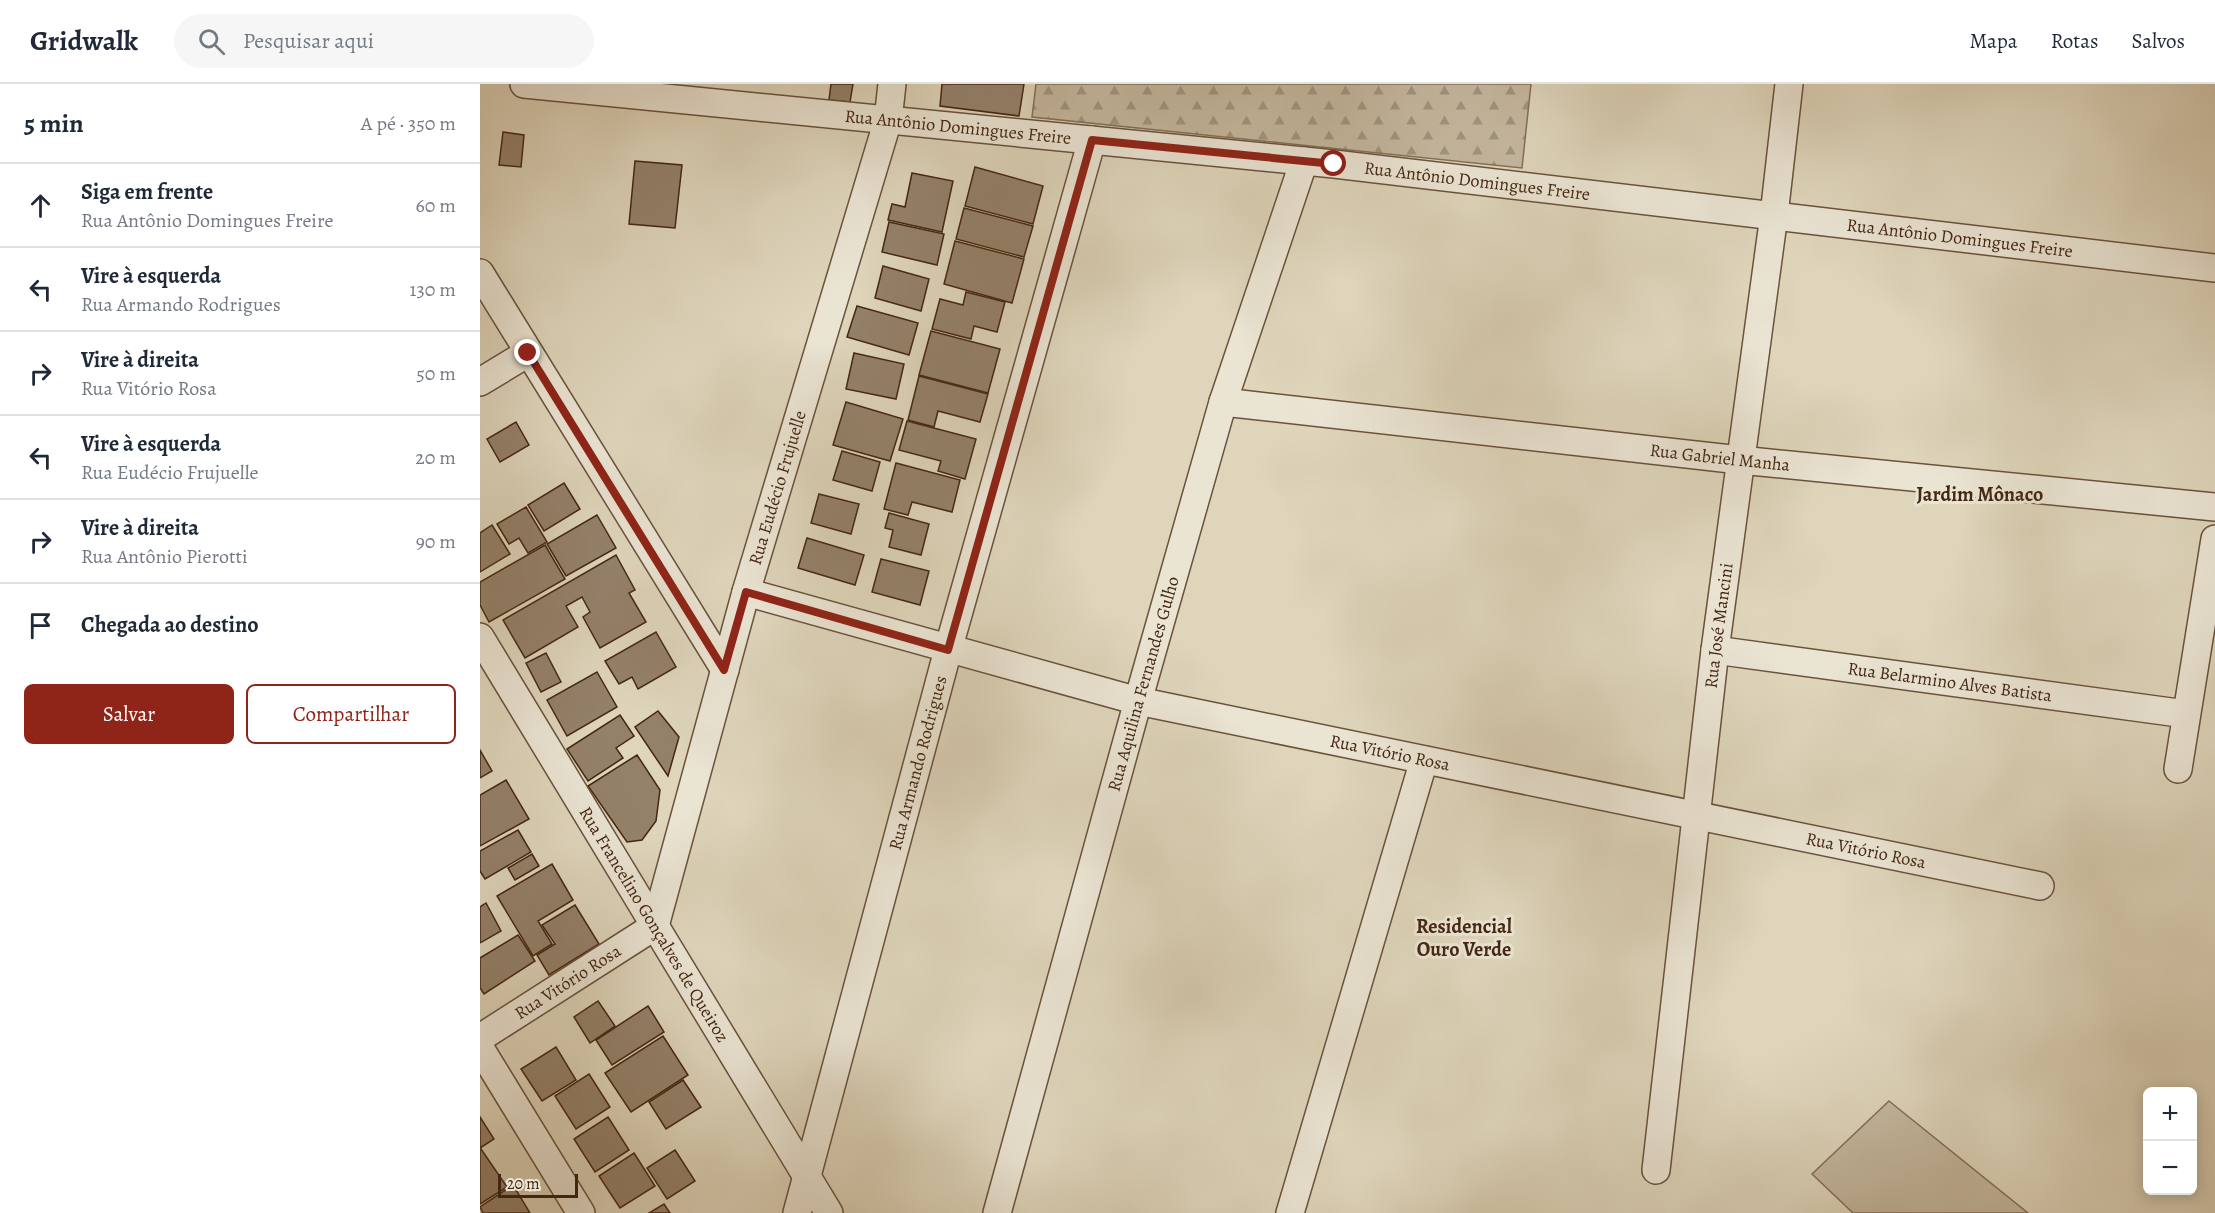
<!DOCTYPE html>
<html lang="pt">
<meta charset="utf-8">
<style>
:root{--surface:#fff;--page:#f6f6f7;--text:#1f2937;--muted:#747a83;--line:#e0e1e3;--accent:#8f2418}
body{margin:0;font-family:Alegreya,serif;background:var(--page);color:var(--text)}
.controls{position:absolute;right:18px;bottom:18px;display:grid;overflow:hidden;border-radius:9px;box-shadow:0 3px 15px #0003}
.controls button{width:54px;height:54px;display:grid;place-items:center;padding:0;border:0;border-bottom:2px solid var(--line);background:var(--surface);color:var(--text);font:30px sans-serif}
.scale{position:absolute;left:18px;bottom:15px;width:80px;box-sizing:border-box;padding-left:6px;border:3px solid #442712;border-top:0;font-size:16px;line-height:21px;white-space:nowrap;color:#442712;-webkit-text-stroke:4px #eae4d3;paint-order:stroke}
.stop{position:absolute;width:18px;height:18px;margin:-14px;border:4px solid #8f2418;border-radius:50%;background:#fff}
.stop.end{background:#8f2418;border-color:#fff;box-shadow:0 2px 6px #0008}
.list{margin:0;padding:0;list-style:none}
h2{display:flex;justify-content:space-between;align-items:center;height:78px;margin:0;padding:0 24px;font-size:26px}
h2 small{font-size:20px;font-weight:400;color:var(--muted)}
.list li{display:grid;grid-template-columns:39px 1fr auto;gap:18px;align-items:center;box-sizing:border-box;height:84px;padding:0 24px;border-top:2px solid var(--line)}
.list b{display:block;font-size:22px;white-space:nowrap}
.list p{margin:0;font-size:20px;white-space:nowrap;color:var(--muted)}
.list em{font-size:20px;font-style:normal;color:var(--muted)}
.actions{display:flex;gap:12px;padding:18px 24px}
.actions a{flex:1;padding:14px 0;border:2px solid var(--accent);border-radius:9px;text-align:center;font-size:21px;color:var(--accent)}
.actions .main{background:var(--accent);color:#fff}
.icon{flex:none;width:33px;height:33px;fill:none;stroke:currentColor;stroke-width:2;stroke-linecap:round;stroke-linejoin:round}
.map{position:relative;flex:none;width:1735px;height:1129px;overflow:hidden}
header{display:flex;align-items:center;gap:36px;box-sizing:border-box;height:84px;padding:0 30px;background:var(--surface);border-bottom:2px solid var(--line)}
header strong{font-size:28px}
nav{display:flex;gap:33px;margin-inline-start:auto;font-size:21px}
.search{width:420px;height:54px;background:var(--page);display:flex;align-items:center;gap:15px;box-sizing:border-box;padding:0 21px;border-radius:33px;color:var(--muted);font-size:22px}
main{display:flex}
aside{flex:1;background:var(--surface)}
.map>svg:first-child{display:block}
.green{fill:#c4b79e;stroke:#846f58;stroke-width:1.5}
.forest{fill:url(#forest-firs);stroke:#846f58;stroke-width:1.5}
.building{fill:#94816a;stroke:#442712;stroke-width:1.5}
.lines{fill:none;stroke-linecap:round;stroke-linejoin:round}
.street-casing{stroke:#6a523c;stroke-width:30}
.street{stroke:#eae4d3;stroke-width:27}
.route{stroke:#8f2418;stroke-width:8}
.labels{text-anchor:middle;dominant-baseline:central;stroke-width:6;stroke-linejoin:round;paint-order:stroke}
.street-label{font-size:18px;fill:#442712;stroke:#eae4d3}
.neighbourhood-label{font-size:20px;font-weight:bold;fill:#442712;stroke:#eae4d3}
</style>
<header>
<strong>Gridwalk</strong>
<div class="search"><svg class="icon" aria-label="search" viewBox="0 0 24 24"><circle cx="10" cy="10" r="6"/><path d="M15 15l6 6"/></svg>Pesquisar aqui</div>
<nav><a>Mapa</a><a>Rotas</a><a>Salvos</a></nav>
</header>
<main>
<aside>
<h2>5 min<small>A pé · 350 m</small></h2>
<ul class="list">
<li><svg class="icon" aria-label="ahead" viewBox="0 0 24 24"><path d="M12 20V5M6 11l6-6 6 6"/></svg><div><b>Siga em frente</b><p>Rua Antônio Domingues Freire</p></div><em>60 m</em></li>
<li><svg class="icon" aria-label="left" viewBox="0 0 24 24"><path d="M17 20v-9H6M10 6l-5 5 5 5"/></svg><div><b>Vire à esquerda</b><p>Rua Armando Rodrigues</p></div><em>130 m</em></li>
<li><svg class="icon" aria-label="right" viewBox="0 0 24 24"><path d="M7 20v-9h11M14 6l5 5-5 5"/></svg><div><b>Vire à direita</b><p>Rua Vitório Rosa</p></div><em>50 m</em></li>
<li><svg class="icon" aria-label="left" viewBox="0 0 24 24"><path d="M17 20v-9H6M10 6l-5 5 5 5"/></svg><div><b>Vire à esquerda</b><p>Rua Eudécio Frujuelle</p></div><em>20 m</em></li>
<li><svg class="icon" aria-label="right" viewBox="0 0 24 24"><path d="M7 20v-9h11M14 6l5 5-5 5"/></svg><div><b>Vire à direita</b><p>Rua Antônio Pierotti</p></div><em>90 m</em></li>
<li><svg class="icon" aria-label="arrive" viewBox="0 0 24 24"><path d="M6 21V4h12l-3 4 3 4H6"/></svg><div><b>Chegada ao destino</b></div></li>
</ul>
<div class="actions"><a class="main">Salvar</a><a>Compartilhar</a></div>
</aside>
<div class="map">
<svg width="1735" height="1129" viewBox="0 0 1735 1129">
<defs>
<pattern id="forest-firs" width="22" height="20" patternUnits="userSpaceOnUse" patternTransform="scale(1.5)"><rect width="22" height="20" fill="#c4b79e"/><path d="M5 1l3.5 6h-7zM16 11l3.5 6h-7z" fill="#a1957f"/></pattern>
</defs>
<rect width="100%" height="100%" fill="#ded5bb"/>
<filter id="stains"><feTurbulence type="fractalNoise" baseFrequency=".00333" numOctaves="4"/><feColorMatrix values="0 0 0 0 .2 0 0 0 0 .09 0 0 0 0 .02 0 0 0 .5 -.17"/></filter>
<radialGradient id="worn" r=".72"><stop offset=".6" stop-color="#630" stop-opacity="0"/><stop offset="1" stop-color="#630" stop-opacity=".3"/></radialGradient>
<polygon class="green" points="1409,1017 1548,1129 1373,1129 1332,1090"/>
<polygon class="forest" points="556,0 1051,0 1042,84 552,33"/>
<g class="building">
<polygon points="351,0 373,0 370,18 349,16"/>
<polygon points="462,0 544,0 539,32 460,22"/>
<polygon points="23,48 44,51 41,83 19,81"/>
<polygon points="155,77 202,81 195,144 149,140"/>
<polygon points="495,83 563,102 553,140 485,122"/>
<polygon points="432,89 473,97 462,148 408,136 412,120 425,123"/>
<polygon points="484,124 553,142 544,173 476,155"/>
<polygon points="409,138 464,150 457,181 402,168"/>
<polygon points="475,157 544,175 532,219 464,200"/>
<polygon points="403,182 449,195 441,227 395,214"/>
<polygon points="486,208 525,218 517,248 494,242 491,255 452,245 460,215 483,221"/>
<polygon points="377,222 438,239 429,271 367,253"/>
<polygon points="451,247 520,265 508,309 439,291"/>
<polygon points="374,269 424,280 416,315 366,305"/>
<polygon points="439,292 508,310 500,338 458,327 454,343 428,336"/>
<polygon points="366,318 423,335 410,377 353,361"/>
<polygon points="427,337 496,355 485,395 458,387 461,377 419,366"/>
<polygon points="36,338 49,361 20,378 7,355"/>
<polygon points="362,367 400,378 392,407 353,396"/>
<polygon points="416,379 480,396 472,428 432,418 428,431 404,425"/>
<polygon points="84,399 100,425 64,447 48,421"/>
<polygon points="339,410 379,420 371,450 331,439"/>
<polygon points="46,423 67,458 48,469 39,454 29,460 17,440"/>
<polygon points="409,429 449,440 441,471 409,463 413,446 405,444"/>
<polygon points="117,431 136,464 86,492 67,460"/>
<polygon points="12,441 30,470 0,488 0,449"/>
<polygon points="327,454 384,471 375,501 318,484"/>
<polygon points="65,461 85,495 9,538 0,521 0,498"/>
<polygon points="136,471 155,506 149,509 166,538 120,564 103,533 110,528 102,513 86,522 98,543 45,574 23,536"/>
<polygon points="401,475 449,487 440,521 392,508"/>
<polygon points="176,548 196,583 158,605 152,593 139,600 125,577"/>
<polygon points="66,569 81,598 61,608 46,579"/>
<polygon points="117,588 137,623 87,652 67,616"/>
<polygon points="178,627 199,653 188,692 155,643"/>
<polygon points="140,631 154,652 136,664 143,674 108,697 87,665"/>
<polygon points="0,666 12,687 0,694"/>
<polygon points="157,671 180,706 176,737 162,756 147,758 108,702"/>
<polygon points="26,696 49,735 0,762 0,711"/>
<polygon points="38,746 51,768 5,795 0,787 0,767"/>
<polygon points="52,770 59,782 35,796 28,784"/>
<polygon points="72,780 93,816 58,837 72,860 53,872 17,812"/>
<polygon points="6,819 21,847 0,859 0,823"/>
<polygon points="95,821 119,860 69,891 57,871 75,860 62,841"/>
<polygon points="38,851 55,877 4,910 0,904 0,874"/>
<polygon points="118,917 135,942 110,959 94,933"/>
<polygon points="168,922 184,948 132,981 116,956"/>
<polygon points="183,952 208,991 151,1028 125,989"/>
<polygon points="76,963 96,996 62,1017 41,985"/>
<polygon points="109,990 130,1023 96,1045 75,1012"/>
<polygon points="203,996 221,1023 186,1045 169,1018"/>
<polygon points="0,1033 14,1055 0,1064"/>
<polygon points="128,1033 149,1066 115,1088 94,1055"/>
<polygon points="1,1065 27,1103 0,1120 0,1066"/>
<polygon points="195,1066 215,1097 187,1115 167,1084"/>
<polygon points="154,1069 175,1102 140,1124 119,1092"/>
<polygon points="33,1101 50,1129 3,1129 0,1123"/>
<polygon points="184,1120 190,1129 169,1129"/>
</g>
<g class="lines">
<g class="street-casing">
<g id="street">
<path id="s1" d="M44 0 854 80 1735 184"/>
<polyline points="0,189 245,586"/>
<polyline points="0,298 48,269"/>
<path id="s2" d="M743 318 1260 376 1735 423"/>
<path id="s3" d="M266 508 658 617 1560 802"/>
<path id="s4" d="M0 553 349 1129"/>
<path id="s5" d="M1235 566 1706 630"/>
<polyline points="1698,685 1735,455"/>
<path id="s6" d="M0 954 175 842 266 508 408 36 412 0"/>
<polyline points="0,964 101,1129"/>
<path id="s7" d="M1176 1086 1235 566 1294 131 1309 0"/>
<path id="s8" d="M317 1129 468 566 612 56"/>
<path id="s9" d="M517 1129 658 617 743 318 824 77"/>
<polyline points="810,1129 944,676"/>
</g>
</g>
<use href="#street" class="street"/>
</g>
<g class="lines">
<polyline class="route" points="48,269 244,586 266,508 468,566 612,56 854,80"/>
</g>
<g class="labels">
<g class="street-label">
<text stroke="none"><textPath href="#s1" startOffset="436">Rua Antônio Domingues Freire</textPath></text>
<text stroke="none"><textPath href="#s1" startOffset="958">Rua Antônio Domingues Freire</textPath></text>
<text stroke="none"><textPath href="#s1" startOffset="1444">Rua Antônio Domingues Freire</textPath></text>
<text stroke="none"><textPath href="#s2" startOffset="500">Rua Gabriel Manha</textPath></text>
<text stroke="none"><textPath href="#s6" startOffset="663">Rua Eudécio Frujuelle</textPath></text>
<text stroke="none"><textPath href="#s7" startOffset="548">Rua José Mancini</textPath></text>
<text stroke="none"><textPath href="#s5" startOffset="237">Rua Belarmino Alves Batista</textPath></text>
<text stroke="none"><textPath href="#s9" startOffset="549">Rua Aquilina Fernandes Gulho</textPath></text>
<text stroke="none"><textPath href="#s3" startOffset="664">Rua Vitório Rosa</textPath></text>
<text stroke="none"><textPath href="#s8" startOffset="466">Rua Armando Rodrigues</textPath></text>
<text stroke="none"><textPath href="#s3" startOffset="1150">Rua Vitório Rosa</textPath></text>
<text stroke="none"><textPath href="#s4" startOffset="336">Rua Francelino Gonçalves de Queiroz</textPath></text>
<text stroke="none"><textPath href="#s6" startOffset="104">Rua Vitório Rosa</textPath></text>
</g>
<g class="neighbourhood-label">
<text x="1500" y="410">Jardim Mônaco</text>
<text x="984" y="842">Residencial<tspan x="984" dy="23">Ouro Verde</tspan></text>
</g>
</g>
<rect width="100%" height="100%" filter="url(#stains)"/>
<rect width="100%" height="100%" fill="url(#worn)"/>
</svg>
<div class="controls">
<button>+</button>
<button>−</button>
</div>
<div class="scale">20 m</div>
<div class="stop" style="left:854px;top:80px"></div>
<div class="stop end" style="left:48px;top:269px"></div>
</div>
</main>
